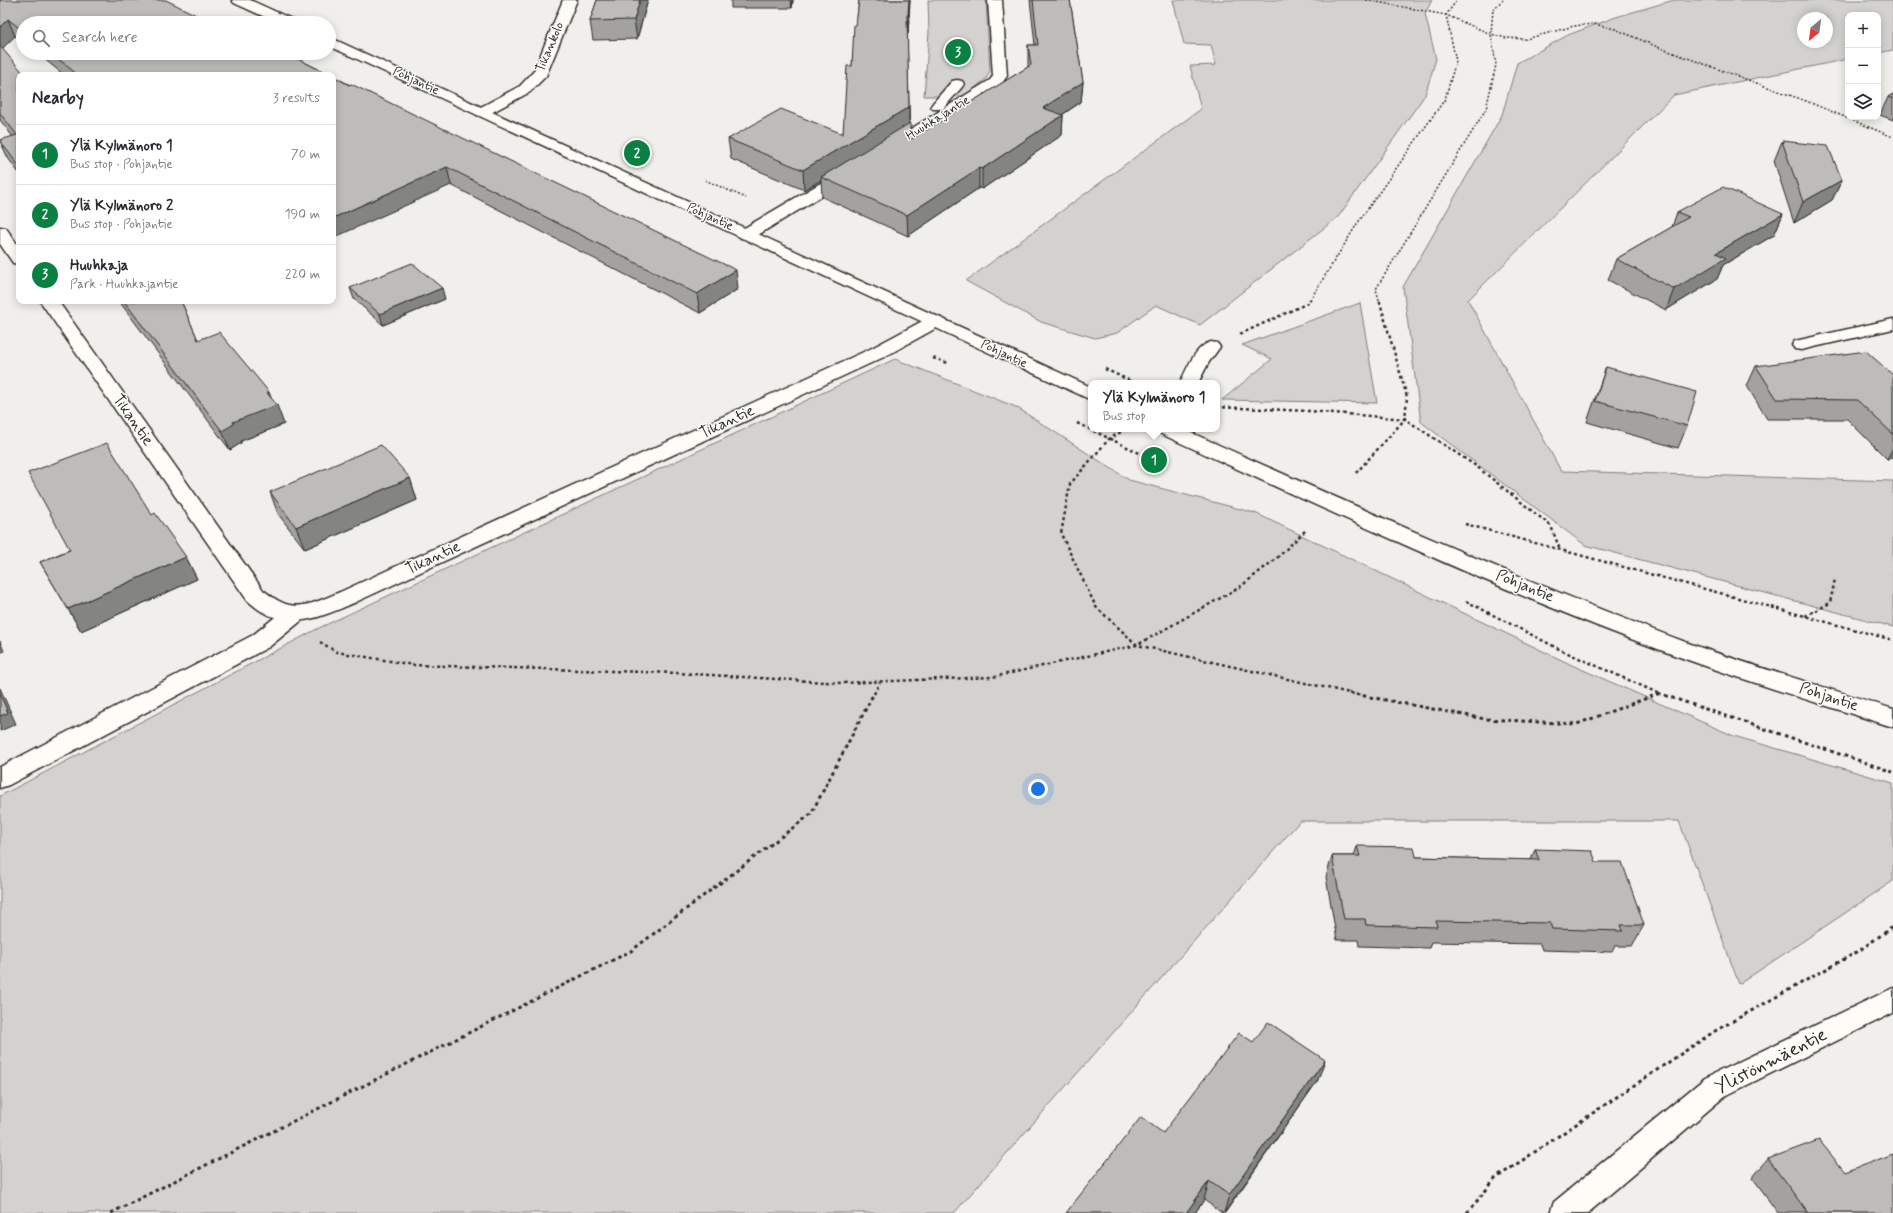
<!DOCTYPE html>
<meta charset="utf-8">
<style>
:root{--surface:#fff;--page:#f2f2f3;--text:#2b2b33;--muted:#7c7c81;--line:#e1e1e2;--accent:#0b8043}
body{margin:0;font-family:Mynerve,sans-serif;background:var(--page);color:var(--text)}
.controls{position:absolute;right:12px;top:12px;display:grid;overflow:hidden;border-radius:8px;box-shadow:0 2px 10px #0003}
.controls button{width:36px;height:36px;display:grid;place-items:center;padding:0;border:0;border-bottom:1px solid var(--line);background:var(--surface);color:var(--text);font:20px sans-serif}
.compass{position:absolute;left:1797px;top:12px;width:36px;height:36px;border-radius:50%;background:var(--surface);box-shadow:0 2px 10px #0003;rotate:209deg}
.you{position:absolute;left:1038px;top:789px;width:14px;height:14px;margin:-10px;border:3px solid #fff;border-radius:50%;background:#1a73e8;box-shadow:0 0 0 6px #1a73e833}
.badge{display:grid;place-items:center;width:26px;height:26px;border-radius:50%;background:var(--accent);color:#fff;font-size:13px;font-weight:700}
.pin{position:absolute;translate:-50% -50%;border:2px solid #fff;box-shadow:0 1px 4px #0006}
.popup{position:absolute;left:1088px;top:380px;width:132px;height:52px;box-sizing:border-box;display:grid;place-content:center;border-radius:8px;background:var(--surface);filter:drop-shadow(0 1px 3px #0005);font-size:13px;white-space:nowrap;color:var(--muted)}
.popup b{font-size:15px;color:var(--text)}
.popup::after{content:'';position:absolute;left:50%;top:100%;margin-left:-8px;border:8px solid transparent;border-top-color:var(--surface)}
.list{margin:0;padding:0;list-style:none}
h2{display:flex;justify-content:space-between;align-items:center;height:52px;margin:0;padding:0 16px;font-size:17px}
h2 small{font-size:13px;font-weight:400;color:var(--muted)}
.list li{display:grid;grid-template-columns:26px 1fr auto;gap:12px;align-items:center;box-sizing:border-box;height:60px;padding:0 16px;border-top:1px solid var(--line)}
.list b{display:block;font-size:15px;white-space:nowrap}
.list p{margin:0;font-size:13px;white-space:nowrap;color:var(--muted)}
.list em{font-size:13px;font-style:normal;color:var(--muted)}
.icon{flex:none;width:22px;height:22px;fill:none;stroke:currentColor;stroke-width:2;stroke-linecap:round;stroke-linejoin:round}
.map{position:relative;flex:none;width:1893px;height:1213px;overflow:hidden}
.search{position:absolute;background:var(--surface);box-shadow:0 2px 10px #0003;left:16px;top:16px;width:320px;height:44px;display:flex;align-items:center;gap:10px;box-sizing:border-box;padding:0 14px;border-radius:22px;color:var(--muted);font-size:15px}
.panel{position:absolute;background:var(--surface);box-shadow:0 2px 10px #0003;left:16px;top:72px;width:320px;height:232px;border-radius:8px}
.map>svg:first-child{display:block}
.green{fill:#d3d2cf;stroke:#7f7e7d;fill-rule:evenodd}
.lines{fill:none;stroke-linecap:round;stroke-linejoin:round}
.service-casing{stroke:#2b2b2b;stroke-width:3}
.minor-casing{stroke:#2b2b2b;stroke-width:3}
.tertiary-casing{stroke:#2b2b2b;stroke-width:3}
.path-far2{stroke:#2b2b2b;stroke-width:1.5;stroke-dasharray:2 2;stroke-linecap:butt}
.path-far1{stroke:#2b2b2b;stroke-width:2.5;stroke-dasharray:3 3;stroke-linecap:butt}
.path{stroke:#2b2b2b;stroke-width:3;stroke-dasharray:3.5 3.5;stroke-linecap:butt}
.service{fill:#fdfcf7;fill-rule:evenodd}
.minor{fill:#fdfcf7;fill-rule:evenodd}
.tertiary{fill:#fdfcf7;fill-rule:evenodd}
.wall{fill:#a3a29e;stroke:#2b2b2b}
.shaded-wall{fill:#848481;stroke:#2b2b2b}
.building{fill:#bdbcb8;stroke:#2b2b2b}
.labels{text-anchor:middle;dominant-baseline:central;stroke-width:3;stroke-linejoin:round;paint-order:stroke}
.far-street-label{font-size:13px;fill:#2b2b2b;stroke:#fdfcf7}
.street-label{font-size:16px;fill:#2b2b2b;stroke:#fdfcf7}
.near-street-label{font-size:19px;fill:#2b2b2b;stroke:#fdfcf7}
</style>
<div class="map">
<svg width="1893" height="1213" viewBox="0 0 1893 1213">
<rect width="100%" height="100%" fill="#f0efeb"/>
<filter id="ink" filterUnits="userSpaceOnUse"><feTurbulence type="fractalNoise" baseFrequency=".025" numOctaves="2"/><feDisplacementMap in="SourceGraphic" scale="8" xChannelSelector="R" yChannelSelector="G"/><feConvolveMatrix kernelMatrix="1 2 1 2 8 2 1 2 1" color-interpolation-filters="sRGB"/></filter>
<g filter="url(#ink)">
<g class="green">
<polygon points="928,0 986,0 990,71 986,79 965,96 924,96 929,32"/>
<polygon points="1173,0 1432,0 1425,14 1436,59 1425,95 1338,217 1200,325 1156,305 1117,333 1095,338 1041,322 966,281 1201,109 1190,66 1216,65 1211,45 1184,44"/>
<path d="M1674 0H1893V50L1878 53V15H1848V59L1674 95 1468 300 1561 471 1893 481V627L1585 545 1421 422 1403 287 1502 115 1517 63 1568 35 1616 17ZM1803 18H1827V42H1803Z"/>
<polygon points="1360,303 1377,403 1222,400 1272,359 1242,345"/>
<polygon points="895,359 1016,407 1129,480 1255,513 1574,666 1734,736 1893,783 1893,881 1739,984 1679,821 1300,821 954,1213 0,1213 0,796 319,628"/>
</g>
<g class="lines">
<g class="service-casing">
<g id="service">
<polygon points="957,80 962,81 964,84 962,87 943,109 933,109 931,106 933,103 952,81"/>
<path d="M1211 342 1217 343 1220 347 1209 362 1198 383H1180C1187 369 1195 346 1211 342Z"/>
<polygon points="293,607 301,609 304,615 301,621 269,647 9,785 0,788 0,767 253,635 285,609"/>
</g>
</g>
<g class="minor-casing">
<g id="minor">
<polygon points="563,0 577,0 546,76 530,92 487,115 477,115 475,112 477,109 520,86 534,71"/>
<polygon points="988,0 1002,0 1007,76 1000,86 890,154 885,156 880,154 877,151 880,148 990,80 993,76"/>
<polygon points="847,169 853,171 855,174 853,177 753,238 747,239 741,238 739,234 741,230 841,171"/>
<polygon points="0,227 6,228 19,247 19,264 13,263 0,244"/>
<path d="M40 301H58L263 590C269 594 274 599 281 602 300 612 323 599 340 592L870 349 928 318 934 317 940 318 943 322 940 326 884 357 356 602C326 615 296 630 265 613 258 610 253 605 247 600Z"/>
<polygon points="1893,319 1893,329 1801,350 1795,349 1792,345 1795,341"/>
</g>
</g>
<g class="tertiary-casing">
<g id="tertiary">
<polygon points="232,0 250,0 294,20 296,23 278,23 234,3"/>
<polygon points="329,37 1091,387 1091,400 329,46"/>
<path d="M1156 429H1183C1350 504 1517 579 1688 643 1755 667 1825 687 1893 709V727C1820 704 1746 681 1674 655 1498 591 1329 511 1159 433Z"/>
<polygon points="1893,988 1893,1013 1725,1096 1588,1213 1550,1213 1554,1202 1705,1078"/>
</g>
</g>
<g class="path-far2">
<polyline points="1366,0 1446,15 1491,34 1506,38 1526,39 1574,26 1594,24 1615,29 1660,48 1806,101 1893,137"/>
<polyline points="705,180 746,198"/>
<polyline points="1310,300 1357,224 1445,99 1456,61 1446,15 1457,0"/>
<polyline points="1379,300 1376,289 1486,109 1496,65 1491,34 1493,9 1503,0"/>
</g>
<g class="path-far1">
<polyline points="1240,334 1308,303 1310,299"/>
<polyline points="933,358 948,363"/>
<polyline points="1105,369 1135,383"/>
<polyline points="1217,407 1309,411 1405,419 1476,466 1551,526 1560,550"/>
<polyline points="1077,423 1150,458"/>
<polyline points="1126,429 1109,439 1070,484 1061,534 1096,607 1137,645 1354,694"/>
<polyline points="1356,473 1405,419 1407,397 1379,299"/>
<polyline points="1465,524 1893,640"/>
<polyline points="1466,601 1563,651 1660,694"/>
<polyline points="1805,616 1830,603 1835,579"/>
<polyline points="320,642 337,652 413,665 678,673 841,683 993,677 1137,645 1240,587 1278,557 1307,529"/>
<polyline points="874,694 880,682"/>
</g>
<g class="path">
<polyline points="1349,693 1485,719 1577,724 1658,694"/>
<polyline points="1658,693 1893,772"/>
<polyline points="111,1213 631,951 811,814 874,693"/>
<polyline points="1467,1213 1496,1178 1715,1031 1857,952 1893,927"/>
</g>
<use href="#service" class="service"/>
<use href="#minor" class="minor"/>
<use href="#tertiary" class="tertiary"/>
</g>
<g class="wall">
<polygon points="0,0 206,20 225,23 23,23 23,42 15,36 2,49 19,75 19,173 8,158 0,141 13,137 0,120"/>
<polygon points="597,0 648,0 637,39 593,40 590,21"/>
<polygon points="731,0 793,0 792,8 731,8"/>
<polygon points="859,0 910,0 908,34 907,34 910,140 1028,67 1028,45 1035,45 1030,0 1070,0 1083,82 1081,102 1062,115 1063,115 1062,135 982,189 979,188 908,236 822,197 821,180 804,190 731,159 728,139 843,134 852,66"/>
<polygon points="37,53 286,53 330,75 64,75"/>
<polygon points="333,76 738,289 700,313 451,185"/>
<polygon points="1893,94 1893,120 1880,115 1888,97"/>
<polygon points="1782,141 1842,180 1832,200 1794,223 1774,161"/>
<polygon points="1677,212 1783,214 1774,235 1723,265 1717,279 1666,310 1608,280 1616,259 1672,227"/>
<polygon points="350,288 445,299 383,325 354,299"/>
<polygon points="119,301 181,301 198,340 270,396 284,424 241,441 241,443 230,450"/>
<polygon points="1756,366 1893,375 1893,458 1887,459 1847,419 1767,419 1747,386"/>
<polygon points="1606,367 1687,426 1678,448 1587,422"/>
<polygon points="410,478 417,500 305,549 278,514 270,492"/>
<polygon points="152,515 186,557 197,579 81,631 40,562"/>
<polygon points="1357,846 1416,857 1531,860 1535,849 1596,862 1644,925 1632,946 1615,946 1612,952 1542,950 1540,944 1431,942 1429,948 1359,946 1358,940 1337,940 1326,877 1332,856 1354,856"/>
<polygon points="1253,1042 1318,1080 1225,1213 1222,1213 1204,1200 1195,1213 1066,1213 1163,1133"/>
<polygon points="1768,1159 1845,1172 1893,1213 1778,1213 1752,1178"/>
</g>
<g class="shaded-wall">
<polygon points="640,0 648,0 637,39 634,20"/>
<polygon points="791,0 793,0 792,8"/>
<polygon points="909,0 910,0 908,34 908,15"/>
<polygon points="8,19 15,36 0,51 0,27"/>
<polygon points="1083,82 1081,102 1042,128 1043,108"/>
<polygon points="909,107 909,127 821,177 821,180 804,190 803,170"/>
<polygon points="1063,115 1062,135 982,189 982,169"/>
<polygon points="447,167 451,185 333,238 333,218"/>
<polygon points="979,168 979,188 908,236 907,215"/>
<polygon points="1842,180 1832,200 1794,223 1803,202"/>
<polygon points="1783,214 1774,235 1723,265 1717,279 1666,310 1674,289 1716,253"/>
<polygon points="736,270 738,289 700,313 697,294"/>
<polygon points="442,288 445,299 383,325 380,314"/>
<polygon points="269,392 274,406 277,405 284,424 241,441 241,443 230,450 222,431 233,422"/>
<polygon points="1893,448 1893,458 1887,459"/>
<polygon points="410,478 417,500 305,549 296,527"/>
<polygon points="186,557 197,579 81,631 68,609"/>
<polygon points="0,641 4,651 0,653"/>
<polygon points="0,688 16,724 0,731"/>
<polygon points="1325,1060 1318,1080 1224,1213 1229,1195"/>
<polygon points="1209,1181 1204,1200 1195,1213 1186,1213"/>
</g>
<g class="building">
<polygon points="0,0 166,0 206,20 212,18 225,23 23,23 23,31 8,19 0,27"/>
<polygon points="597,0 640,0 634,20 590,21"/>
<polygon points="859,0 909,0 908,15 907,15 909,107 803,170 728,139 781,109 843,134 847,66 852,66 854,25 856,25"/>
<polygon points="1033,0 1070,0 1083,82 1043,108 1063,115 982,169 979,168 907,215 821,177 910,123 910,140 1031,65 1028,45 1038,45"/>
<polygon points="0,46 25,75 19,75 19,166 0,141 0,140 17,135 0,113"/>
<polygon points="51,53 286,53 330,75 78,75"/>
<polygon points="333,76 349,85 351,84 736,270 697,294 447,167 333,218"/>
<polygon points="1893,94 1893,99 1888,97"/>
<polygon points="1782,141 1828,146 1842,180 1803,202"/>
<polygon points="1723,187 1783,214 1716,253 1726,258 1674,289 1616,259 1689,217 1677,212"/>
<polygon points="412,263 442,288 380,314 350,288"/>
<polygon points="124,301 181,301 198,340 219,332 269,392 267,393 277,405 233,422 234,424 222,431"/>
<polygon points="1866,351 1893,375 1893,434 1857,400 1777,399 1756,366"/>
<polygon points="1606,367 1697,392 1687,426 1595,401"/>
<polygon points="107,443 152,515 155,513 186,557 68,609 40,562 70,550 28,473"/>
<polygon points="381,445 410,478 296,527 270,492"/>
<polygon points="0,694 8,713 0,716"/>
<polygon points="1357,846 1414,847 1416,857 1539,860 1535,849 1592,851 1596,862 1622,862 1644,925 1621,925 1623,931 1552,929 1550,923 1436,921 1437,927 1366,925 1365,919 1344,919 1332,856 1360,856"/>
<polygon points="1268,1022 1325,1060 1229,1195 1209,1181 1186,1213 1066,1213 1141,1117 1163,1133 1239,1033 1253,1042"/>
<polygon points="1819,1140 1845,1172 1893,1154 1893,1213 1808,1213 1768,1159"/>
</g>
</g>
<g class="labels">
<g class="far-street-label">
<text transform="translate(550 47) rotate(-67)">Tikankolo</text>
<text transform="translate(416 81) rotate(25)">Pohjantie</text>
<text transform="translate(938 118) rotate(-32)">Huuhkajantie</text>
<text transform="translate(710 217) rotate(24)">Pohjantie</text>
<text transform="translate(1004 354) rotate(25)">Pohjantie</text>
</g>
<g class="street-label">
<text transform="translate(133 420) rotate(55)">Tikantie</text>
<text transform="translate(727 422) rotate(-25)">Tikantie</text>
<text transform="translate(433 558) rotate(-25)">Tikantie</text>
<text transform="translate(1525 586) rotate(22)">Pohjantie</text>
<text transform="translate(1829 697) rotate(18)">Pohjantie</text>
</g>
<g class="near-street-label">
<text transform="translate(1771 1061) rotate(-27)">Ylistönmäentie</text>
</g>
</g>
</svg>
<div class="controls">
<button>+</button>
<button>−</button>
<button><svg class="icon" aria-label="layers" viewBox="0 0 24 24"><path d="M12 4l9 5-9 5-9-5zM3 14l9 5 9-5"/></svg></button>
</div>
<svg class="compass" viewBox="-18 -18 36 36"><path d="M0-13l5 13h-10z" fill="#e53935"/><path d="M0 13l5-13h-10z" fill="#7c7c81"/></svg>
<div class="you"></div>
<div class="pin badge" style="left:1154px;top:460px">1</div>
<div class="popup"><b>Ylä Kylmänoro 1</b>Bus stop</div>
<div class="pin badge" style="left:637px;top:153px">2</div>
<div class="pin badge" style="left:958px;top:52px">3</div>
<div class="search"><svg class="icon" aria-label="search" viewBox="0 0 24 24"><circle cx="10" cy="10" r="6"/><path d="M15 15l6 6"/></svg>Search here</div>
<section class="panel">
<h2>Nearby<small>3 results</small></h2>
<ul class="list">
<li><span class="badge">1</span><div><b>Ylä Kylmänoro 1</b><p>Bus stop · Pohjantie</p></div><em>70 m</em></li>
<li><span class="badge">2</span><div><b>Ylä Kylmänoro 2</b><p>Bus stop · Pohjantie</p></div><em>190 m</em></li>
<li><span class="badge">3</span><div><b>Huuhkaja</b><p>Park · Huuhkajantie</p></div><em>220 m</em></li>
</ul>
</section>
</div>
